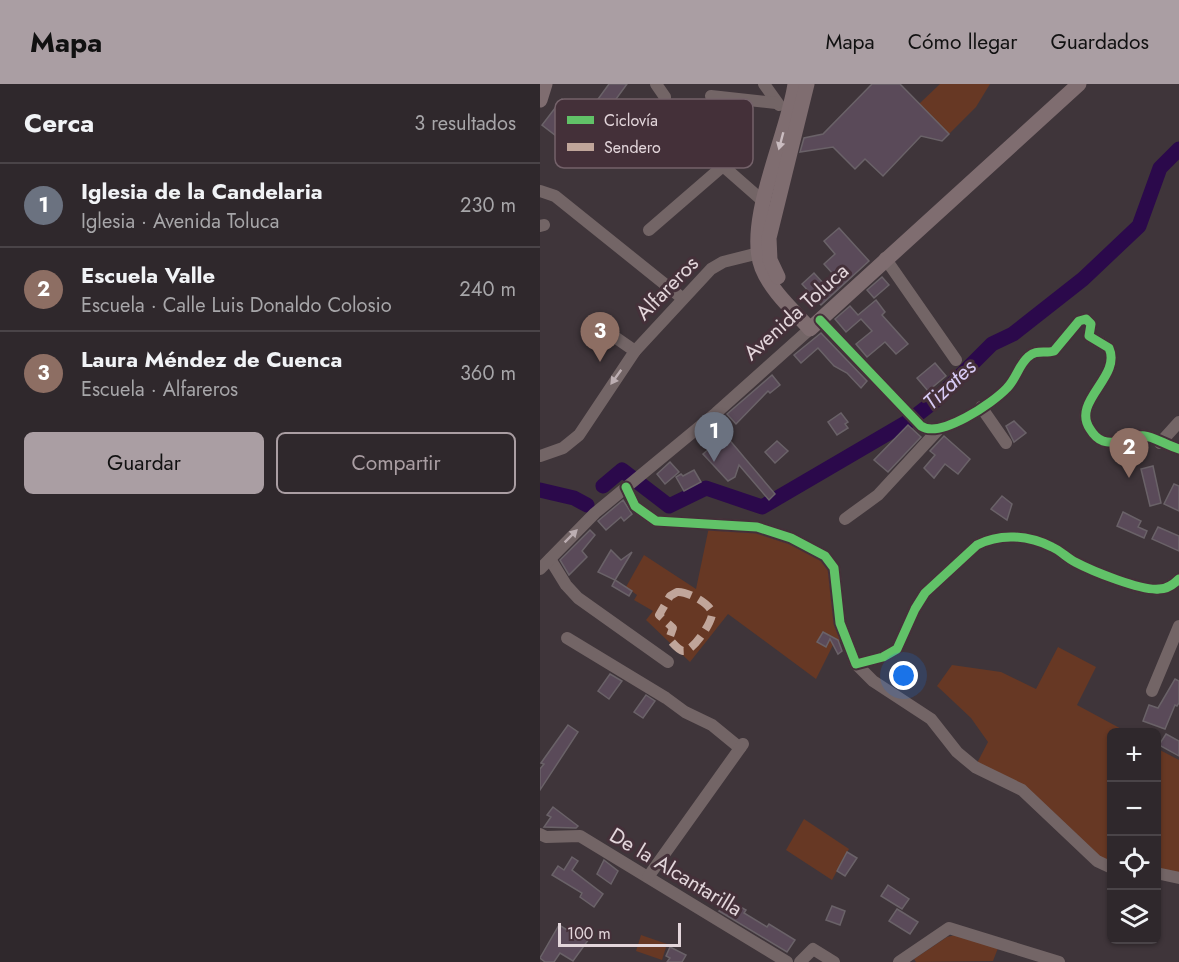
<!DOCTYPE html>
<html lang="es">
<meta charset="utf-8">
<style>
:root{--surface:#2f282c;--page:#373034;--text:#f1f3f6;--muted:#a7a6a9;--line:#4a4448;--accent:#aa9ea3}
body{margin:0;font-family:Jost,sans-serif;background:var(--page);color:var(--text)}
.controls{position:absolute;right:18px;bottom:18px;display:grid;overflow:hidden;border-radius:9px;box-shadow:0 2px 4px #0004}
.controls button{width:54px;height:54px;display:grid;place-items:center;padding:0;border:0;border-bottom:2px solid var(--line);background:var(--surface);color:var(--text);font:30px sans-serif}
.scale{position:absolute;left:18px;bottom:15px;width:123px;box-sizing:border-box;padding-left:6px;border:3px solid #e3d6db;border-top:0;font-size:16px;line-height:21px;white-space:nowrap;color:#e3d6db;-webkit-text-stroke:4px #443039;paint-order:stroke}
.you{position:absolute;left:364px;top:592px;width:21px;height:21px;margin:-15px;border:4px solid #fff;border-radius:50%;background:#1a73e8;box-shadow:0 0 0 9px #1a73e833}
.badge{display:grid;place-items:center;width:39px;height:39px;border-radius:50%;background:var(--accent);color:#fff;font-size:20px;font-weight:700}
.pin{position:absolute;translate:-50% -50px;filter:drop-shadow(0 2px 3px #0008)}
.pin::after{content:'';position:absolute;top:32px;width:21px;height:18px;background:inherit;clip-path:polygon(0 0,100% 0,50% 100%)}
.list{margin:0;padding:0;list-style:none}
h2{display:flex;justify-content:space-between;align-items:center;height:78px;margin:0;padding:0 24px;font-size:26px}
h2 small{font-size:20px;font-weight:400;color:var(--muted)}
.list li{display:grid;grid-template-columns:39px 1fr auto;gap:18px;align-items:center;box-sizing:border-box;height:84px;padding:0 24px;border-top:2px solid var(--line)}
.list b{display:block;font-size:22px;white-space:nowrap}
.list p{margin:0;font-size:20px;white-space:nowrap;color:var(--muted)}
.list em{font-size:20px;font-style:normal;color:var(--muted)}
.actions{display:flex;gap:12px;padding:18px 24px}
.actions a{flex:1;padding:14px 0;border:2px solid var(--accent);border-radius:9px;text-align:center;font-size:21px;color:var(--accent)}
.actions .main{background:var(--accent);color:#111}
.icon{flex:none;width:33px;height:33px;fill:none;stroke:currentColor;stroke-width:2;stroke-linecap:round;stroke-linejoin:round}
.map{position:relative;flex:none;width:639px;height:878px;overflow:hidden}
header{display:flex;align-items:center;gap:36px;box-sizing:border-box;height:84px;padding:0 30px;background:var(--accent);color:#111}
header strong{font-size:28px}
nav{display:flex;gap:33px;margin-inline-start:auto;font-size:21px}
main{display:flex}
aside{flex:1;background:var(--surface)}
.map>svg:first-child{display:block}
.green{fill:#673824}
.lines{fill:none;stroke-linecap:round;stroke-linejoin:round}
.river{stroke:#2b094b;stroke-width:15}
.building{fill:#5a4a59;stroke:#6a6268;stroke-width:1.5}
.minor{stroke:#736566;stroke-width:12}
.major{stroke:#7f6d70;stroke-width:15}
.quiet{stroke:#c0a59a;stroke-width:8;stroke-dasharray:15 8;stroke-linecap:butt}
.cycleway-casing{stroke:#443039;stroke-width:13}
.cycleway{stroke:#61c268;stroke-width:9}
.oneway{fill:#cabcc0}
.oneway2{fill:#bcaeb2}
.labels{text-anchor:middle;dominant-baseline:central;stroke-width:6;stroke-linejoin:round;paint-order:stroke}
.street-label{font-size:21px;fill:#e3d6db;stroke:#443039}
.water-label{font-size:22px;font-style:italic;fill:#d7caf4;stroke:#443039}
.key{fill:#443039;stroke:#74626a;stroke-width:1.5}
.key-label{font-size:16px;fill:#e3d6db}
</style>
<header>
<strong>Mapa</strong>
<nav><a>Mapa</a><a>Cómo llegar</a><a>Guardados</a></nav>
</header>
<main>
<aside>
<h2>Cerca<small>3 resultados</small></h2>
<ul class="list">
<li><span class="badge" style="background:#6b7280">1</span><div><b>Iglesia de la Candelaria</b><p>Iglesia · Avenida Toluca</p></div><em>230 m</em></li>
<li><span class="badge" style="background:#8d6e63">2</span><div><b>Escuela Valle</b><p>Escuela · Calle Luis Donaldo Colosio</p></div><em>240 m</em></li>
<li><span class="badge" style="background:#8d6e63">3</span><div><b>Laura Méndez de Cuenca</b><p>Escuela · Alfareros</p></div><em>360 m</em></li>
</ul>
<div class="actions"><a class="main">Guardar</a><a>Compartir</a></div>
</aside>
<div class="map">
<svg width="639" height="878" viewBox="0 0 639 878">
<rect width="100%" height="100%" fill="#3f353a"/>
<g class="green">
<polygon points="400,0 450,0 436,23 409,50 379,20"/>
<polygon points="169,443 234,450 286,477 302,556 293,561 276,595 188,530 150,578 106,536 113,527 94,516 97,511 86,503 104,471 156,505"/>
<polygon points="518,563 556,583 537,621 587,648 572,648 571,782 558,775 483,704 436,681 448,658 431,634 397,602 412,581 461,588 496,605"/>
<polygon points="616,664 639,676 639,792 617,786"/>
<polygon points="264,735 309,765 292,796 246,766"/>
<polygon points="419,850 458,864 453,877 376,878 374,875 407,853"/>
<polygon points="101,851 127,860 122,876 96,867"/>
</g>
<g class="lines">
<g class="river">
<polyline points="63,402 82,386 129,422 166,404 222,423 369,337 396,316 452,260 473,250 543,195 599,142 620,84 639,65"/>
<polyline points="0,406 34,414 47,421"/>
</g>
</g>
<g class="building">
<polygon points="69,0 87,0 76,15 85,21 65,48 45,33"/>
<polygon points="332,0 360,0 409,50 402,57 381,52 343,92 325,75 315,85 293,63 260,68 264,54 283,50"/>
<polygon points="22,15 40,28 20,55 2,41"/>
<polygon points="299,144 329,177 281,221 262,200 274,189 284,200 294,191 284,180 295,170 284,157"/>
<polygon points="342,193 349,201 334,214 327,206"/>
<polygon points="336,216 345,228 342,231 368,260 356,270 345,258 327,273 316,260 332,247 321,235 306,248 295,235 310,222 318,231"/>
<polygon points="281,249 327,297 321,304 307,289 294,282 278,264 261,279 254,271"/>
<polygon points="395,279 406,292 388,307 377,294"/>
<polygon points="232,291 240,301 230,309 228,307 196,340 187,330"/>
<polygon points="301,329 308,338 305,340 308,344 297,351 288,338"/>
<polygon points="474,337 486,349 474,358 466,342"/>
<polygon points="176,340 235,410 229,416 199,381 195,393 188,397 163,370 178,357 169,346"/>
<polygon points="368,341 381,353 348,388 334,376"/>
<polygon points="404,352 430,375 418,390 405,380 394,394 384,384 395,371 390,367"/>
<polygon points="237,357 248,367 235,379 225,368"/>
<polygon points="130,378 139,388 125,400 117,390"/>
<polygon points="613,382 621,419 610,422 601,385"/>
<polygon points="154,386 161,398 144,407 136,393 141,390 143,392"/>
<polygon points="634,400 639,402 639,427 624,420"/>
<polygon points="462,412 472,420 467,436 451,425"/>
<polygon points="83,416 92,430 84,437 81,433 66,446 58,437"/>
<polygon points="583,428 601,437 598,443 607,447 604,454 577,442"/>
<polygon points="618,443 639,452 639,467 612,455"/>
<polygon points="50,446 55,451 42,467 47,473 29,491 20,476"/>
<polygon points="71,466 81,476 92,468 75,496 92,507 89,512 72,502 75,496 58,488"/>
<polygon points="283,548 298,556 302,567 298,570 290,555 286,563 277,558"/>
<polygon points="70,590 82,597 69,615 58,607"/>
<polygon points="635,595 639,597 639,619 637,622 635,621 625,645 603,637 609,621 618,624"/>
<polygon points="106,611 115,617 103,634 94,628"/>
<polygon points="28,641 38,648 0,706 0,685 4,680 1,679"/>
<polygon points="626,650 639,657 639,672 619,661"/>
<polygon points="13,723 38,742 36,744 4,743 11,733 7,731"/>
<polygon points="307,768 317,774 305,792 297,787"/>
<polygon points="32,773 38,777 32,786 63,810 54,823 40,813 42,809 12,791 18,782 24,786"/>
<polygon points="64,776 78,787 71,800 57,790"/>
<polygon points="348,801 369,815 362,825 341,812"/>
<polygon points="197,821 206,826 204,829 227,843 229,840 255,856 247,868 179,827 182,823 192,829"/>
<polygon points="292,822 305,827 300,841 286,836"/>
<polygon points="357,825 378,838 370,850 349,837"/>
<polygon points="19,841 37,852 39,848 49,855 33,877 20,869 14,878 5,878 0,874"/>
<polygon points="130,863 146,871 142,878 127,878 130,874 126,872"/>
</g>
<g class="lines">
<g class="minor">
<polyline points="116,0 125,13 123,23"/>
<polyline points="224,0 239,21"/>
<polyline points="171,12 236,19"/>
<polyline points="0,107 15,112 142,214"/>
<polyline points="0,142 4,141"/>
<polyline points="109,146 183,82 224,118"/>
<polyline points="345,174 416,276"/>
<polyline points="57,235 69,249 95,267"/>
<path d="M280 236 381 342C400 355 453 319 467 304 476 295 479 281 488 273 496 265 505 270 514 267L539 237 546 235 551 240 549 252 569 264C582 293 531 317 550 345 553 350 557 355 563 357 578 362 591 350 605 352 611 352 629 362 639 365"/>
<polyline points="441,323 466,359"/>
<polyline points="620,359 639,338"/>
<polyline points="0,372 23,364 39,351 95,267 171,185 183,178 227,167"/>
<path d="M86 403 95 422 116 437 217 443 251 454 285 472 294 484 300 539 316 580 343 573 357 565 375 525 385 509 437 461C460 449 488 451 512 463 521 467 527 474 535 478 552 487 601 507 619 505 627 505 633 501 639 495"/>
<polyline points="305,435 338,411 398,346"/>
<polyline points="10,475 26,501 38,514 128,578"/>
<polyline points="0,485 55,429 176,329 270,245"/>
<polyline points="27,554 126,614 145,628 172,641 200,664"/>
<polyline points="316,580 333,597 391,635 417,668 435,683 482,706 557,777 572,784"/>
<polyline points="612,607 639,542"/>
<polyline points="0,750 6,753 40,752 247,878"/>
<polyline points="616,789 639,794"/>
<polyline points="108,793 203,660"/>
<polyline points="260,878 273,865 294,878"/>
<polyline points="359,878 409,844 519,878"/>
</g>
<g class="major">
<path d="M255 0C248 50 204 138 222 184 231 207 254 227 270 245L539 0"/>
<polyline points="0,16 5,0"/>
<polyline points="238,193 230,176 229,154 267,0"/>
</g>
<path class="quiet" d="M137 508C146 507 168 518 172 528 174 536 153 568 143 567 138 566 133 559 129 555L133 544 119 531 130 512Z"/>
<g class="cycleway-casing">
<g id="cycleway">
<path d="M280 236 381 342C400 355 453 319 467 304 476 295 479 281 488 273 496 265 505 270 514 267L539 237 546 235 551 240 549 252 569 264C582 293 531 317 550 345 553 350 557 355 563 357 578 362 591 350 605 352 611 352 629 362 639 365"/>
<path d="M86 403 95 422 116 437 217 443 251 454 285 472 294 484 300 539 316 580 343 573 357 565 375 525 385 509 437 461C460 449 488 451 512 463 521 467 527 474 535 478 552 487 601 507 619 505 627 505 633 501 639 495"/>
</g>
</g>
<use href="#cycleway" class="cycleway"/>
</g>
<defs><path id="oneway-solid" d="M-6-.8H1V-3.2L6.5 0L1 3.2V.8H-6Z" transform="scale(1.5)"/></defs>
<use class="oneway" href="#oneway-solid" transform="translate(241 57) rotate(105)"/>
<g class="oneway2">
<use href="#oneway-solid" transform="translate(76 293) rotate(126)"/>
<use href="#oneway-solid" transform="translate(31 452) rotate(-45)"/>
</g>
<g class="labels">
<g class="street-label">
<text transform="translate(127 204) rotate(-46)">Alfareros</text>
<text transform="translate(256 228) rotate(-42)">Avenida Toluca</text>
<text transform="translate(136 788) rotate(31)">De la Alcantarilla</text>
</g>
<g class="water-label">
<text transform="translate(409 300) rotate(-43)">Tizates</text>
</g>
</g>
<rect x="15" y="15" width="198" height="69" rx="9" class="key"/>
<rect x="27" y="32" width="27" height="8" fill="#61c268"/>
<rect x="27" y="59" width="27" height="8" fill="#c0a59a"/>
<g class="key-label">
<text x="64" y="42">Ciclovía</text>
<text x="64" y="69">Sendero</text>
</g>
</svg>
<div class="controls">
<button>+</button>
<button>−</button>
<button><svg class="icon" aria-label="locate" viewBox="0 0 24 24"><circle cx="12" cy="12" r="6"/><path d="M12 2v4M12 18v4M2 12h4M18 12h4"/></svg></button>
<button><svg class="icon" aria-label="layers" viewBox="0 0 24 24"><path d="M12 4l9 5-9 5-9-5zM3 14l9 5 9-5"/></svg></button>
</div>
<div class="scale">100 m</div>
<div class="you"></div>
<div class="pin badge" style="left:174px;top:378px;background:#6b7280">1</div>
<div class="pin badge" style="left:589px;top:394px;background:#8d6e63">2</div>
<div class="pin badge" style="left:60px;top:278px;background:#8d6e63">3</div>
</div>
</main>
